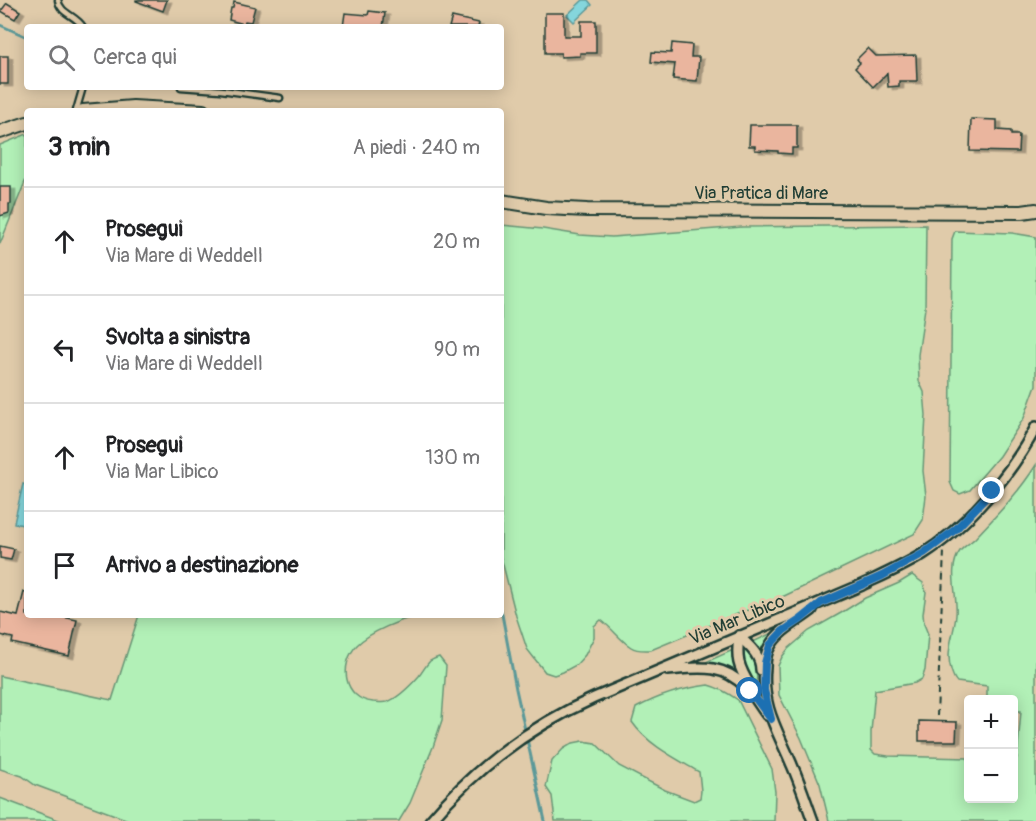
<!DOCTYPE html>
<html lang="it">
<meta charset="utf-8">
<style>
:root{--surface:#fff;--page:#f2f2f2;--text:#202124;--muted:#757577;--line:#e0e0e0}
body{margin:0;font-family:Pangolin,sans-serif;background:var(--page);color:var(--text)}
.controls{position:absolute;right:18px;bottom:18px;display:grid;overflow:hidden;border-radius:6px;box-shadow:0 3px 15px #0003}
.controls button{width:54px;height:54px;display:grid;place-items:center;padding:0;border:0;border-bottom:2px solid var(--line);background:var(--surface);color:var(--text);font:30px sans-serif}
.stop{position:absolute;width:18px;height:18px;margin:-14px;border:4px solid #1f6fb2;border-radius:50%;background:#fff}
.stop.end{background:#1f6fb2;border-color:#fff;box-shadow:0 2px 6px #0008}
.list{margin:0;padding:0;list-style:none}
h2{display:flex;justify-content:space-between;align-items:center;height:78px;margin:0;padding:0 24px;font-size:26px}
h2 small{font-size:20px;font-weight:400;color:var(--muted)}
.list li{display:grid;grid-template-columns:39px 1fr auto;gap:18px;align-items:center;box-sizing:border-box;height:108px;padding:0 24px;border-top:2px solid var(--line)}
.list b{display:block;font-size:22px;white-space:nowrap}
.list p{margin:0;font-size:20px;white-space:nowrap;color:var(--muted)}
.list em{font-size:20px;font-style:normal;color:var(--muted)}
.icon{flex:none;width:33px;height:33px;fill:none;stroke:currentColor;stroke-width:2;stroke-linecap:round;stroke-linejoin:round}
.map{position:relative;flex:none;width:1036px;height:821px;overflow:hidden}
.search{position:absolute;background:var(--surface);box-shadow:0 3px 15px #0003;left:24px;top:24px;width:480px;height:66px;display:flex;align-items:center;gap:15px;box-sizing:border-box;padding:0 21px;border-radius:6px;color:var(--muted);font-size:22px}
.panel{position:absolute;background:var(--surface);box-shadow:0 3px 15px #0003;left:24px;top:108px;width:480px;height:510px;border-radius:6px}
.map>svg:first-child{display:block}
.green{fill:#b2f0b7;stroke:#689676;stroke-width:1.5}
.water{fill:#85d6dc;stroke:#5c9999;stroke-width:1.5}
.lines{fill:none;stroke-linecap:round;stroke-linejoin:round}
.stream{stroke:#5c9999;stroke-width:3}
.building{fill:#eab59e;stroke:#1f3d34;stroke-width:1.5;filter:url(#shadow)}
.lane-casing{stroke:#1f3d34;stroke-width:9}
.street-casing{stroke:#1f3d34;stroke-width:14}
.secondary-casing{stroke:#1f3d34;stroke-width:16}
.path{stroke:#1f3d34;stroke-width:2;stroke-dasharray:6 4.5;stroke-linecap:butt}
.lane{stroke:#e0cbaa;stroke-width:4.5}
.street{stroke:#e0cbaa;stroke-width:9}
.secondary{stroke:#e0cbaa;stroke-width:12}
.route{stroke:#1f6fb2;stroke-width:8}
.labels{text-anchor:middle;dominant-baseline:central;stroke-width:6;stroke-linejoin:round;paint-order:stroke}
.street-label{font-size:18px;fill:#1f3d34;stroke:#e0cbaa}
</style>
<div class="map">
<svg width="1036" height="821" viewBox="0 0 1036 821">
<defs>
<filter id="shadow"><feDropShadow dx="4.5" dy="2.5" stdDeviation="0" flood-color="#0004"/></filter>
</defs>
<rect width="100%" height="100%" fill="#e0cbaa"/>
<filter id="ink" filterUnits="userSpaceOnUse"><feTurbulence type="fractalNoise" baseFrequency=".0167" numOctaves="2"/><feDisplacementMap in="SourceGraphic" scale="12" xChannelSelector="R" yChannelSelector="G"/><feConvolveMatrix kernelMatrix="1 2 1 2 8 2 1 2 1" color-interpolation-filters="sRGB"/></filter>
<g filter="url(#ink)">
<g class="green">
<polygon points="27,134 27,177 0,244 0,145"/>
<path d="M501 225 543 229 580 235 612 237 742 227 926 225 925 308 918 355 919 381 924 392 926 415 923 471 926 496 923 520 914 534 780 598 740 613 651 650C644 650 637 651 631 647 620 640 612 628 601 620L594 626V637L585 655 576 665 563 672 554 675 545 672 527 649 516 616 501 557Z"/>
<polygon points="955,231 1012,233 1036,237 1036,385 1024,418 999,456 970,490 960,494 954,491 950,482 952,239"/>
<path d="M1036 465V821H829L820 784 801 738 779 695 778 666 782 657 788 649 809 631 841 613 865 598 899 583 912 575 923 583 926 592 923 614 924 624 928 634 925 670 922 679 915 683 875 690 871 732V750L875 754 888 756 968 758V798H1014V759L1017 758 1021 711H1014V700L987 699V686L957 682C952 677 949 664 949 656 949 643 955 629 956 615 958 595 947 569 960 551 964 546 972 542 977 536 998 514 1020 491 1036 465Z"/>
<path d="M139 615H419C401 620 371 631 357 645 339 664 343 699 373 702 377 702 382 703 387 702 399 698 411 685 419 676 423 671 426 665 430 661 433 659 436 658 439 657L446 666 442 720 433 747 410 803 399 821H131L35 785 22 776 0 769V676L112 700Z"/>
<polygon points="770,634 772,636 760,653 753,642"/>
<path d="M742 647H744C753 657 760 673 755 687 748 674 742 662 742 647Z"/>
<path d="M733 650 735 665 738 673 736 674C727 667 718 665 706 663V662Z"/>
<path d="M708 685C720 688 728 693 738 700L772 769 775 792 774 821H555L552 796 546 787 552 761 563 749 573 743 583 741 595 743 619 766 665 790 694 801 700 798 701 791 699 772C675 758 648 745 632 722L636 708C658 696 684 688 708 685Z"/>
<polygon points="0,798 61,821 0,821"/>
</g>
<g class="water">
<polygon points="583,0 588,0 592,5 574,22 567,15"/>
<polygon points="23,484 27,485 27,526 14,523"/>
</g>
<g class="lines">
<g class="stream">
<polyline points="0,25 27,37"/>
<polyline points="501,609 516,689 545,821"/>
</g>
</g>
<g class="building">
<polygon points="136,0 167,0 163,11 136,1"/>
<polygon points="234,2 255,7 251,22 245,21 244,24 229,20 231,8 233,8"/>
<polygon points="7,3 20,11 15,19 1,11"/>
<polygon points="369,11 385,13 383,27 343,27 345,13 368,15"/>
<polygon points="545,13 564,13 564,36 581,36 581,21 596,21 596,53 580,53 580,56 561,57 561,53 545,53"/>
<polygon points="452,17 479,23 478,27 449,27"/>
<polygon points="672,43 692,45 691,57 699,57 697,81 673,79 675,64 651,62 652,52 671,53"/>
<polygon points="868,48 876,56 916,55 917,81 899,81 899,86 888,87 887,73 873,87 855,68 860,63 857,59"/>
<rect x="0" y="56" width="8" height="28"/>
<polygon points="971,119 997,120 997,130 1011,131 1011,135 1019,135 1018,152 970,151"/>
<polygon points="750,125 797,125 797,148 792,148 792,154 778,153 778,151 755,150 755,146 749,146"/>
<polygon points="0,187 11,187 11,204 9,204 9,213 0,216"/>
<polygon points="0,546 14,549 11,560 0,558"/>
<polygon points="24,592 27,593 27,615 54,615 77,620 69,656 12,643 13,638 0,635 0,612 18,616"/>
<polygon points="919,721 957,722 956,741 919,741"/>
</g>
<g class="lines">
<g class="lane-casing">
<g id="lane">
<path d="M58 0C60 14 76 15 83 27"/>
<polyline points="181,87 221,90 280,98"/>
<polyline points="76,111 83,87"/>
</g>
</g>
<g class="street-casing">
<g id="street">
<path d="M812 610C798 621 779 630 770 646 766 652 765 661 765 668 761 707 778 731 792 765 800 783 806 802 813 821"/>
<path d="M739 636C736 659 738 666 750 686"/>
<path d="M739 636C749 646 761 655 761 670"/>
<path d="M668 670C700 667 723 663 747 688 755 696 760 706 767 715"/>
<path d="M430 821C475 768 531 726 594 698L862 585C883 575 904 566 923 554 968 526 1012 473 1036 427"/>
</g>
</g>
<g class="secondary-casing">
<g id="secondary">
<polyline points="83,111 133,107 203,111"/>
<polyline points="0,132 27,123"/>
<polyline points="501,201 546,208 587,210 1022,212 1036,210"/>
</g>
</g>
<polyline class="path" points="937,716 944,551"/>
<use href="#lane" class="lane"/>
<use href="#street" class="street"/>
<use href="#secondary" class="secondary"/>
</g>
</g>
<g class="lines" filter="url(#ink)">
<polyline class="route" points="750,691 771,719 764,690 765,663 770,645 783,631 800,620 821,603 882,576 924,553 956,529 992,491"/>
</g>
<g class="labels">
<g class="street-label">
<text x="761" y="193">Via Pratica di Mare</text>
<text transform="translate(737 620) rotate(-23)">Via Mar Libico</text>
</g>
</g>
</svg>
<div class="controls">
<button>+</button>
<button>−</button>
</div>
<div class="stop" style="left:750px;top:691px"></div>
<div class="stop end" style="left:992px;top:491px"></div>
<div class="search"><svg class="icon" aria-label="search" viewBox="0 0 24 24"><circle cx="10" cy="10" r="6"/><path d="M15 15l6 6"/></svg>Cerca qui</div>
<section class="panel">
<h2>3 min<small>A piedi · 240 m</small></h2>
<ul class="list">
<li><svg class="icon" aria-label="ahead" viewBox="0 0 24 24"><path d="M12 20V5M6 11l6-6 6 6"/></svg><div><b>Prosegui</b><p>Via Mare di Weddell</p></div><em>20 m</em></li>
<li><svg class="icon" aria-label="left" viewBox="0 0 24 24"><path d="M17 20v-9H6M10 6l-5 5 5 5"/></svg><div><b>Svolta a sinistra</b><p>Via Mare di Weddell</p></div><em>90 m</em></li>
<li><svg class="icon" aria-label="ahead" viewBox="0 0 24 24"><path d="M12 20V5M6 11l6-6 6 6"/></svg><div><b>Prosegui</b><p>Via Mar Libico</p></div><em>130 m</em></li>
<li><svg class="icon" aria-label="arrive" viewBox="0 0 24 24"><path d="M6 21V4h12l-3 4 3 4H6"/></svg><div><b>Arrivo a destinazione</b></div></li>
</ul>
</section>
</div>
